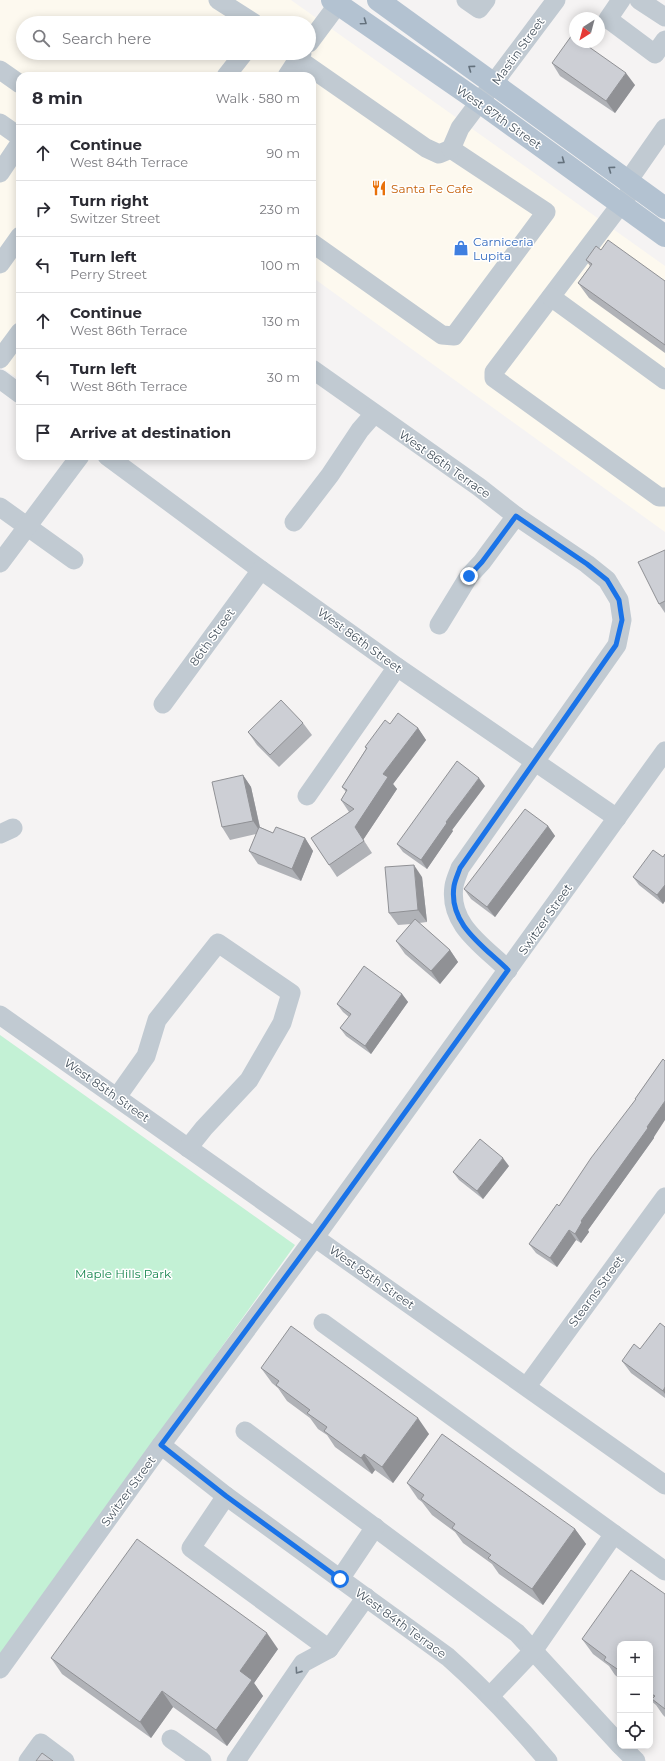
<!DOCTYPE html>
<meta charset="utf-8">
<style>
:root{--surface:#fff;--page:#f7f7f7;--text:#2b2b33;--muted:#7c7c81;--line:#e1e1e2}
body{margin:0;font-family:Montserrat,sans-serif;background:var(--page);color:var(--text)}
.controls{position:absolute;right:12px;bottom:12px;display:grid;overflow:hidden;border-radius:8px;box-shadow:0 2px 10px #0003}
.controls button{width:36px;height:36px;display:grid;place-items:center;padding:0;border:0;border-bottom:1px solid var(--line);background:var(--surface);color:var(--text);font:20px sans-serif}
.compass{position:absolute;left:569px;top:12px;width:36px;height:36px;border-radius:50%;background:var(--surface);box-shadow:0 2px 10px #0003;rotate:216deg}
.stop{position:absolute;width:12px;height:12px;margin:-9px;border:3px solid #1a73e8;border-radius:50%;background:#fff}
.stop.end{background:#1a73e8;border-color:#fff;box-shadow:0 1px 4px #0008}
.list{margin:0;padding:0;list-style:none}
h2{display:flex;justify-content:space-between;align-items:center;height:52px;margin:0;padding:0 16px;font-size:17px}
h2 small{font-size:13px;font-weight:400;color:var(--muted)}
.list li{display:grid;grid-template-columns:26px 1fr auto;gap:12px;align-items:center;box-sizing:border-box;height:56px;padding:0 16px;border-top:1px solid var(--line)}
.list b{display:block;font-size:15px;white-space:nowrap}
.list p{margin:0;font-size:13px;white-space:nowrap;color:var(--muted)}
.list em{font-size:13px;font-style:normal;color:var(--muted)}
.icon{flex:none;width:22px;height:22px;fill:none;stroke:currentColor;stroke-width:2;stroke-linecap:round;stroke-linejoin:round}
.map{position:relative;flex:none;width:665px;height:1761px;overflow:hidden}
.search{position:absolute;background:var(--surface);box-shadow:0 2px 10px #0003;left:16px;top:16px;width:300px;height:44px;display:flex;align-items:center;gap:10px;box-sizing:border-box;padding:0 14px;border-radius:22px;color:var(--muted);font-size:15px}
.panel{position:absolute;background:var(--surface);box-shadow:0 2px 10px #0003;left:16px;top:72px;width:300px;height:388px;border-radius:12px}
.map>svg:first-child{display:block}
.commercial{fill:#fdf9ef;fill-rule:evenodd}
.green{fill:#c3f1d5}
.lines{fill:none;stroke-linecap:round;stroke-linejoin:round}
.minor{stroke:#c1cad2;stroke-width:19}
.major{stroke:#b3c2d1;stroke-width:22}
.wall{fill:#b0b2b7}
.shaded-wall{fill:#909195}
.building{fill:#cdcfd5;stroke:#909195}
.oneway{stroke:#64717d}
.oneway2{stroke:#6e7983}
.route{stroke:#1a73e8;stroke-width:5}
.labels{text-anchor:middle;dominant-baseline:central;stroke-width:3;stroke-linejoin:round;paint-order:stroke}
.street-label{font-size:12px;fill:#4a5661;stroke:#fff}
.food-label{font-size:12px;fill:#c56008;stroke:#fff;text-anchor:start}
.shop-label{font-size:12px;fill:#366cbe;stroke:#fff;text-anchor:start}
.park-label{font-size:12px;fill:#17864f;stroke:#fff}
</style>
<div class="map">
<svg width="665" height="1761" viewBox="0 0 665 1761">
<rect width="100%" height="100%" fill="#f5f3f3"/>
<path class="commercial" d="M0 0H291L665 266V532L312 277V76H20V380L0 366ZM23 23H309V53H23Z"/>
<polygon class="green" points="0,1035 295,1245 0,1655"/>
<g class="lines">
<g class="minor">
<polyline points="218,0 254,23"/>
<polyline points="466,0 479,9 486,0"/>
<polyline points="621,0 608,19 655,54 665,40"/>
<polyline points="639,0 665,17"/>
<polyline points="309,43 338,4"/>
<polyline points="298,59 426,148 439,154 451,149 546,212 454,336 442,335 312,243"/>
<polyline points="0,70 20,84"/>
<polyline points="226,76 244,53"/>
<polyline points="287,76 302,53"/>
<polyline points="0,123 20,137"/>
<polyline points="451,149 460,128 556,0"/>
<polyline points="0,173 20,143"/>
<polyline points="628,181 665,128"/>
<polyline points="630,192 494,372 494,378 659,497 665,497"/>
<polyline points="0,264 20,236"/>
<polyline points="551,297 665,380"/>
<polyline points="0,359 20,332"/>
<path d="M312 369 479 487 516 516 587 564 607 580 619 600 622 620 617 645 460 868C458 874 455 880 454 886 448 925 484 946 508 970"/>
<polyline points="0,379 20,394"/>
<polyline points="107,456 261,570 397,667 617,818"/>
<polyline points="0,507 74,560"/>
<polyline points="294,522 330,475 360,430 374,414"/>
<polyline points="0,563 80,456"/>
<polyline points="439,625 469,576 482,562 516,516"/>
<polyline points="163,704 261,570"/>
<polyline points="307,796 397,667"/>
<polyline points="0,834 13,828"/>
<polyline points="0,1015 665,1485"/>
<polyline points="117,1097 146,1056 157,1020 218,943 291,993 282,1023 249,1080 204,1128 188,1148"/>
<polyline points="323,1323 665,1571"/>
<polyline points="527,1386 665,1197"/>
<polyline points="245,1431 517,1633 620,1745"/>
<path d="M161 1445 226 1496 448 1657C484 1689 517 1724 548 1761"/>
<polyline points="226,1496 191,1548 329,1649"/>
<polyline points="340,1579 375,1527"/>
<polyline points="0,1669 161,1445 315,1237 665,751"/>
<polyline points="490,1696 533,1651 614,1534"/>
<polyline points="171,1739 202,1761"/>
<polyline points="621,1746 636,1761"/>
<polyline points="28,1761 41,1743 65,1761"/>
<polyline points="236,1761 303,1663 329,1649 366,1597"/>
</g>
<g class="major">
<polyline points="332,0 481,103 665,236"/>
<polyline points="378,0 665,208"/>
</g>
</g>
<g class="wall">
<polygon points="552,63 635,85 615,113 560,76"/>
<polygon points="601,250 665,281 665,353 589,298 578,283 590,266 586,260"/>
<polygon points="665,550 665,613 659,604"/>
<polygon points="303,723 312,735 279,767 257,745 248,732"/>
<polygon points="390,724 418,728 426,740 393,784 397,789 363,840 372,853 337,877 329,865 349,812 341,800 346,792 342,787 366,749 365,747"/>
<polygon points="243,775 251,787 260,827 273,833 305,838 313,851 301,881 258,864 249,851 256,834 230,840 222,827"/>
<polygon points="485,786 452,830 453,831 427,869 403,852 397,844"/>
<polygon points="548,826 555,836 495,917 471,899 464,889"/>
<polygon points="665,854 665,901 663,904 639,885 633,877 663,857"/>
<polygon points="422,877 427,922 419,923 450,950 458,962 440,984 405,954 396,941 411,924 398,925 389,913"/>
<polygon points="402,994 408,1002 371,1054 346,1036 340,1028 349,1017 343,1012 337,1004"/>
<polygon points="663,1059 654,1137 654,1138 588,1230 589,1232 581,1243 576,1240 557,1267 536,1253 529,1244 559,1206 636,1100 635,1099"/>
<polygon points="509,1166 483,1199 459,1180 453,1172"/>
<polygon points="665,1327 665,1398 631,1373 622,1361 640,1349"/>
<polygon points="261,1368 429,1434 393,1483 375,1470 372,1474 335,1447 327,1435 318,1429 310,1418 287,1401 278,1388 272,1383"/>
<polygon points="407,1483 575,1529 586,1544 543,1605 499,1574 492,1564 463,1543 455,1532 432,1515 422,1502 418,1499"/>
<polygon points="665,1594 665,1717 663,1715 656,1705 650,1700 650,1644 620,1644 620,1679 615,1675 609,1666 593,1654 582,1639"/>
<polygon points="278,1649 254,1683 263,1696 227,1746 173,1707 151,1738 62,1674 51,1658"/>
</g>
<g class="shaded-wall">
<polygon points="626,73 635,85 615,113 606,101"/>
<polygon points="418,728 426,740 393,784 397,789 363,840 372,853 355,827 383,774"/>
<polygon points="243,775 251,787 261,833 253,821"/>
<polygon points="479,778 485,786 452,830 453,831 427,869 421,860 446,822"/>
<polygon points="548,826 555,836 495,917 487,907"/>
<polygon points="305,838 313,851 301,881 292,869"/>
<polygon points="414,865 422,877 427,922 418,910"/>
<polygon points="665,885 665,901 663,904 657,895"/>
<polygon points="450,950 458,962 440,984 431,971"/>
<polygon points="402,994 408,1002 371,1054 365,1046"/>
<polygon points="665,1101 665,1120 654,1137 654,1138 588,1230 589,1232 581,1243 575,1234 581,1221"/>
<polygon points="503,1158 509,1166 483,1199 477,1191"/>
<polygon points="569,1230 576,1240 557,1267 550,1258"/>
<polygon points="665,1387 665,1394 663,1391"/>
<polygon points="418,1418 429,1434 393,1483 382,1467"/>
<polygon points="364,1454 375,1470 372,1474 361,1458"/>
<polygon points="575,1529 586,1544 543,1605 532,1589"/>
<polygon points="267,1633 278,1649 254,1683 263,1696 227,1746 216,1730 240,1671"/>
<polygon points="162,1691 173,1707 151,1738 140,1722"/>
</g>
<g class="building">
<polygon points="572,35 575,37 575,42 582,42 626,73 606,101 552,63"/>
<polygon points="608,240 665,281 665,345 578,283 592,264 586,260 596,246 601,250"/>
<polygon points="665,550 665,601 659,604 638,562"/>
<polygon points="281,700 303,723 270,755 248,732"/>
<polygon points="398,713 418,728 383,774 388,777 355,827 364,841 329,865 311,838 354,809 341,800 347,790 342,787 367,748 365,747 385,720 390,724"/>
<polygon points="457,761 479,778 446,822 447,823 421,860 397,844"/>
<polygon points="243,775 253,821 222,827 212,782"/>
<polygon points="525,809 548,826 487,907 464,889"/>
<polygon points="259,827 273,833 276,827 305,838 292,869 249,851"/>
<polygon points="653,850 663,857 665,854 665,885 657,895 633,877"/>
<polygon points="414,865 418,910 389,913 385,867"/>
<polygon points="415,919 450,950 431,971 396,941"/>
<polygon points="364,966 402,994 365,1046 340,1028 351,1014 337,1004"/>
<polygon points="663,1059 665,1061 665,1101 647,1127 648,1128 581,1221 582,1222 575,1234 569,1230 550,1258 529,1244 557,1204 559,1206 591,1158 636,1099 635,1099"/>
<polygon points="480,1139 503,1158 477,1191 453,1172"/>
<polygon points="660,1323 665,1327 665,1387 663,1391 622,1361 634,1344 640,1349"/>
<polygon points="291,1326 418,1418 382,1467 364,1454 361,1458 324,1431 327,1427 307,1413 310,1410 276,1385 279,1381 261,1368"/>
<polygon points="442,1434 575,1529 532,1589 488,1558 491,1555 452,1528 455,1524 421,1499 424,1495 407,1483"/>
<polygon points="137,1539 267,1633 240,1671 252,1680 216,1730 162,1691 140,1722 51,1658"/>
<polygon points="631,1570 665,1594 665,1709 652,1699 655,1696 650,1693 650,1644 620,1644 620,1671 604,1660 606,1657 582,1639"/>
<polygon points="42,1753 53,1761 36,1761"/>
</g>
<defs><path id="oneway-chevron" d="M-2-3.5L2.5 0L-2 3.5" fill="none" stroke-width="1.6" stroke-linecap="round" stroke-linejoin="round"/></defs>
<g class="oneway">
<use href="#oneway-chevron" transform="translate(364 22) rotate(35)"/>
<use href="#oneway-chevron" transform="translate(471 68) rotate(-144)"/>
<use href="#oneway-chevron" transform="translate(562 161) rotate(36)"/>
<use href="#oneway-chevron" transform="translate(611 169) rotate(-144)"/>
</g>
<use class="oneway2" href="#oneway-chevron" transform="translate(298 1671) rotate(125)"/>
<g class="lines">
<path class="route" d="M340 1579 226 1496 161 1445 315 1237 508 970C485 947 448 925 454 886 455 880 458 874 460 868L616 645 622 620 619 600 607 580 587 564 516 516 482 562 469 576"/>
</g>
<defs>
<g id="restaurant-bare" transform="scale(1.2)"><path d="M-5-6h1v4h1v-4h1v4h1v-4h1v5L-1.5 .5V6h-2V.5L-5-1ZM5-6V6H3V1.5H1.5Q1.5-4 5-6Z" fill="#e8710a" stroke="#fff" stroke-width="2.5" paint-order="stroke"/></g>
<g id="shop-bare" transform="scale(1.2)"><path d="M-5-2.5h2.3a2.7 3.5 0 0 1 5.4 0H5L5.5 6h-11ZM-1.5-2.5h3a1.5 2.3 0 0 0-3 0Z" fill="#3f7fe0" stroke="#fff" stroke-width="2.5" paint-order="stroke"/></g>
</defs>
<g fill-rule="evenodd">
<use href="#restaurant-bare" x="379" y="188"/>
<use href="#shop-bare" x="461" y="248"/>
</g>
<g class="labels">
<g class="street-label">
<text transform="translate(518 51) rotate(-54)">Mastin Street</text>
<text transform="translate(499 117) rotate(35)">West 87th Street</text>
<text transform="translate(445 464) rotate(35)">West 86th Terrace</text>
<text transform="translate(212 637) rotate(-54)">86th Street</text>
<text transform="translate(360 640) rotate(36)">West 86th Street</text>
<text transform="translate(545 919) rotate(-55)">Switzer Street</text>
<text transform="translate(107 1090) rotate(35)">West 85th Street</text>
<text transform="translate(372 1277) rotate(35)">West 85th Street</text>
<text transform="translate(596 1291) rotate(-54)">Stearns Street</text>
<text transform="translate(128 1491) rotate(-54)">Switzer Street</text>
<text transform="translate(401 1623) rotate(36)">West 84th Terrace</text>
</g>
<g class="food-label">
<text x="391" y="188">Santa Fe Cafe</text>
</g>
<g class="shop-label">
<text x="473" y="241">Carniceria<tspan x="473" dy="14">Lupita</tspan></text>
</g>
<g class="park-label">
<text x="123" y="1273">Maple Hills Park</text>
</g>
</g>
</svg>
<div class="controls">
<button>+</button>
<button>−</button>
<button><svg class="icon" aria-label="locate" viewBox="0 0 24 24"><circle cx="12" cy="12" r="6"/><path d="M12 2v4M12 18v4M2 12h4M18 12h4"/></svg></button>
</div>
<svg class="compass" viewBox="-18 -18 36 36"><path d="M0-13l5 13h-10z" fill="#e53935"/><path d="M0 13l5-13h-10z" fill="#7c7c81"/></svg>
<div class="stop" style="left:340px;top:1579px"></div>
<div class="stop end" style="left:469px;top:576px"></div>
<div class="search"><svg class="icon" aria-label="search" viewBox="0 0 24 24"><circle cx="10" cy="10" r="6"/><path d="M15 15l6 6"/></svg>Search here</div>
<section class="panel">
<h2>8 min<small>Walk · 580 m</small></h2>
<ul class="list">
<li><svg class="icon" aria-label="ahead" viewBox="0 0 24 24"><path d="M12 20V5M6 11l6-6 6 6"/></svg><div><b>Continue</b><p>West 84th Terrace</p></div><em>90 m</em></li>
<li><svg class="icon" aria-label="right" viewBox="0 0 24 24"><path d="M7 20v-9h11M14 6l5 5-5 5"/></svg><div><b>Turn right</b><p>Switzer Street</p></div><em>230 m</em></li>
<li><svg class="icon" aria-label="left" viewBox="0 0 24 24"><path d="M17 20v-9H6M10 6l-5 5 5 5"/></svg><div><b>Turn left</b><p>Perry Street</p></div><em>100 m</em></li>
<li><svg class="icon" aria-label="ahead" viewBox="0 0 24 24"><path d="M12 20V5M6 11l6-6 6 6"/></svg><div><b>Continue</b><p>West 86th Terrace</p></div><em>130 m</em></li>
<li><svg class="icon" aria-label="left" viewBox="0 0 24 24"><path d="M17 20v-9H6M10 6l-5 5 5 5"/></svg><div><b>Turn left</b><p>West 86th Terrace</p></div><em>30 m</em></li>
<li><svg class="icon" aria-label="arrive" viewBox="0 0 24 24"><path d="M6 21V4h12l-3 4 3 4H6"/></svg><div><b>Arrive at destination</b></div></li>
</ul>
</section>
</div>
